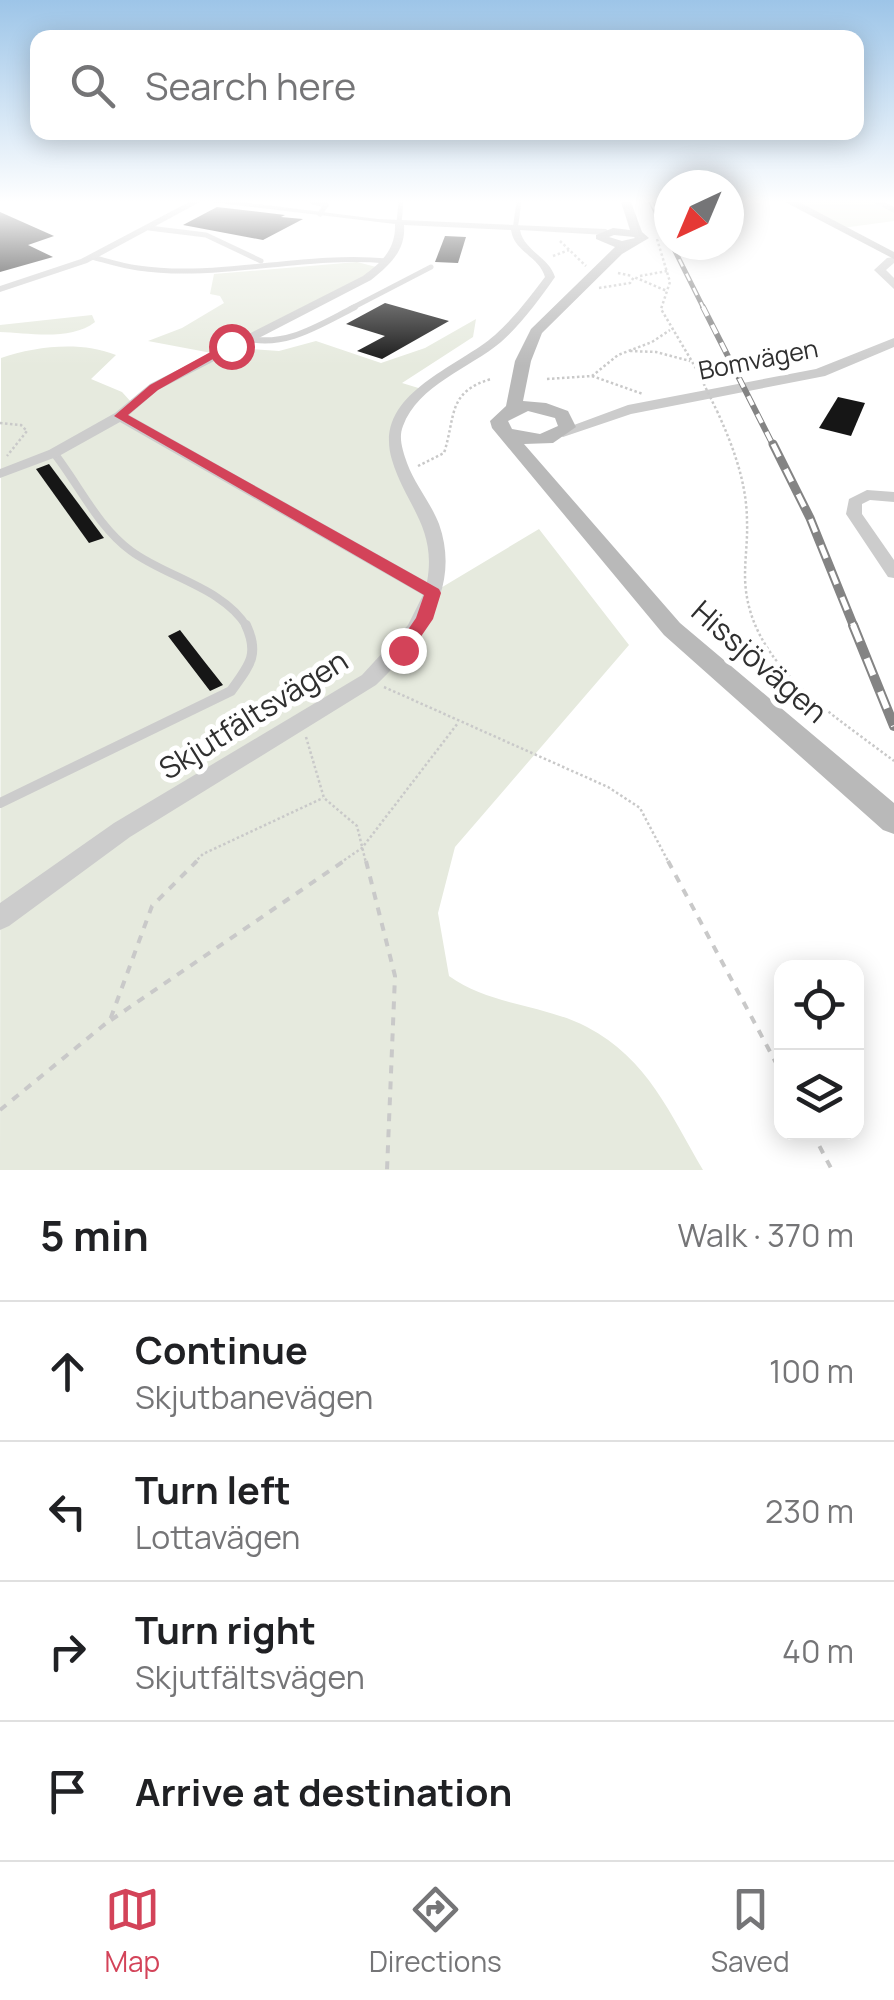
<!DOCTYPE html>
<meta charset="utf-8">
<style>
:root{--surface:#fff;--page:#f2f2f2;--text:#202124;--muted:#757577;--line:#e0e0e0;--accent:#d34359}
body{margin:0;font-family:Manrope,sans-serif;background:var(--page);color:var(--text)}
.controls{position:absolute;right:30px;bottom:30px;display:grid;overflow:hidden;border-radius:20px;box-shadow:0 5px 25px #0003}
.controls button{width:90px;height:90px;display:grid;place-items:center;padding:0;border:0;border-bottom:2px solid var(--line);background:var(--surface);color:var(--text);font:50px sans-serif}
.compass{position:absolute;left:654px;top:170px;width:90px;height:90px;border-radius:50%;background:var(--surface);box-shadow:0 5px 25px #0003;rotate:224deg}
.stop{position:absolute;width:30px;height:30px;margin:-22px;border:8px solid #d34359;border-radius:50%;background:#fff}
.stop.end{background:#d34359;border-color:#fff;box-shadow:0 2px 10px #0008}
.list{margin:0;padding:0;list-style:none}
h2{display:flex;justify-content:space-between;align-items:center;height:130px;margin:0;padding:0 40px;font-size:42px}
h2 small{font-size:32px;font-weight:400;color:var(--muted)}
.list li{display:grid;grid-template-columns:65px 1fr auto;gap:30px;align-items:center;box-sizing:border-box;height:140px;padding:0 40px;border-top:2px solid var(--line)}
.list b{display:block;font-size:38px;white-space:nowrap}
.list p{margin:0;font-size:32px;white-space:nowrap;color:var(--muted)}
.list em{font-size:32px;font-style:normal;color:var(--muted)}
.icon{flex:none;width:55px;height:55px;fill:none;stroke:currentColor;stroke-width:2;stroke-linecap:round;stroke-linejoin:round}
.map{position:relative;flex:none;width:894px;height:1170px;overflow:hidden}
.search{position:absolute;background:var(--surface);box-shadow:0 5px 25px #0003;left:30px;right:30px;top:30px;height:110px;display:flex;align-items:center;gap:25px;box-sizing:border-box;padding:0 35px;border-radius:20px;color:var(--muted);font-size:38px}
.sheet{height:690px;background:var(--surface)}
nav{display:flex;justify-content:space-around;align-items:center;box-sizing:border-box;height:140px;border-top:2px solid var(--line);background:var(--surface);font-size:28px;color:var(--muted)}
nav a{display:grid;justify-items:center;gap:5px}
nav .on{color:var(--accent)}
.map>svg:first-child{display:block}
.green{fill:#e6eade}
.building{fill:#161616}
.lines{fill:none;stroke-linecap:round;stroke-linejoin:round}
.path-far1{stroke:#c9c9c9;stroke-width:2.5;stroke-dasharray:2.5 2.5;stroke-linecap:butt}
.path{stroke:#c9c9c9;stroke-width:4;stroke-dasharray:8 8;stroke-linecap:butt}
.service-far3{stroke:#ccc;stroke-width:5}
.service-far2{stroke:#ccc;stroke-width:6}
.service-far1{stroke:#ccc;stroke-width:8}
.service{stroke:#ccc;stroke-width:10}
.minor{fill:#ccc;fill-rule:evenodd}
.tertiary{fill:#ccc;fill-rule:evenodd}
.secondary{fill:#b9b9b9;fill-rule:evenodd}
.rail-far3-casing{stroke:#848484;stroke-width:5}
.rail-far2-casing{stroke:#848484;stroke-width:6}
.rail-far1-casing{stroke:#848484;stroke-width:9}
.rail-casing{stroke:#848484;stroke-width:10}
.rail-far3{stroke:#fff;stroke-width:2.5;stroke-dasharray:8;stroke-linecap:butt}
.rail-far2{stroke:#fff;stroke-width:4;stroke-dasharray:10;stroke-linecap:butt}
.rail-far1{stroke:#fff;stroke-width:5;stroke-dasharray:14;stroke-linecap:butt}
.rail{stroke:#fff;stroke-width:6;stroke-dasharray:18;stroke-linecap:butt}
.path-bridge{stroke:#c9c9c9;stroke-width:2.5;stroke-dasharray:2.5 2.5;stroke-linecap:butt}
.route{fill:#d34359}
.labels{text-anchor:middle;dominant-baseline:central;stroke-width:10;stroke-linejoin:round;paint-order:stroke}
.far-street-label{font-size:25px;fill:#2f2f2f;stroke:#fff}
.street-label{font-size:30px;fill:#2f2f2f;stroke:#fff}
</style>
<div class="map">
<svg width="894" height="1170" viewBox="0 0 894 1170">
<rect width="100%" height="100%" fill="#fff"/>
<g class="green">
<polygon points="790,202 877,202 894,210 894,221 842,228"/>
<path d="M357 262 380 268 237 348 279 351 316 341 381 363 425 348 476 319 473 337 402 383 425 390 409 404 393 441 431 523 434 592 539 529 629 645 455 847 438 913 449 976C491 1006 543 1004 587 1027 648 1059 670 1114 703 1170H0L1 358C36 346 81 341 116 355L91 379 122 392 132 403 217 354 148 341 182 328 224 303 220 296 210 294 214 274Z"/>
<path d="M92 315 95 322C71 341 29 333 0 332V325Z"/>
</g>
<g class="building">
<polygon points="217,207 285,215 281,217 303,219 263,240 183,225"/>
<polygon points="0,212 54,236 28,245 53,257 0,272"/>
<polygon points="445,236 466,237 458,263 435,262"/>
<polygon points="385,303 424,314 449,321 382,359 357,351 385,336 346,324"/>
<polygon points="838,397 865,403 851,436 819,428"/>
<polygon points="49,464 104,538 89,543 36,469"/>
<polygon points="180,630 204,661 223,685 210,691 168,636"/>
</g>
<g class="lines">
<g class="path-far1">
<polyline points="657,239 670,282 661,309 697,370"/>
<polyline points="560,241 586,266"/>
<polyline points="553,256 569,250"/>
<polyline points="618,273 632,276"/>
<polyline points="640,276 667,271"/>
<polyline points="599,288 630,283 634,277 667,291"/>
<polyline points="630,351 656,352 690,361"/>
<polyline points="592,376 643,394"/>
<polyline points="547,379 592,376 618,355 652,342 670,330"/>
<path d="M717 411C733 446 747 483 747 522 748 545 743 568 746 591 756 670 837 717 894 761"/>
<polyline points="0,423 21,425 27,431 7,456"/>
<path d="M418 466 444 453C456 416 447 392 491 379"/>
<polyline points="384,687 608,787 640,808 669,863"/>
<polyline points="306,737 324,798 357,826 366,863"/>
<polyline points="194,863 203,854 323,798"/>
<polyline points="340,863 362,848 458,723"/>
</g>
<g class="path">
<polyline points="366,861 395,976 387,1170"/>
<polyline points="668,861 782,1074"/>
<polyline points="111,1020 344,861"/>
<polyline points="0,1110 110,1020 152,906 197,861"/>
<polyline points="812,1132 832,1170"/>
</g>
<g class="service-far3">
<polyline points="313,202 326,205 320,214"/>
<polyline points="399,223 401,202"/>
<polyline points="149,228 206,235 261,261"/>
<polyline points="515,230 519,202"/>
<path d="M92 257C107 261 122 266 138 268 218 280 304 253 387 261"/>
<polyline points="350,309 431,267"/>
</g>
<path class="service-far2" d="M245 338C286 348 319 325 355 307"/>
<path class="service-far1" d="M54 453C79 485 98 527 131 551 166 577 224 588 247 627"/>
<path class="service" d="M0 803 231 691C249 666 260 655 246 625"/>
<g class="minor">
<polygon points="189,202 200,202 87,263 0,292 0,286 81,259"/>
<path d="M211 202H241L378 219 606 229 610 232 606 235 520 230C524 251 549 257 555 277 539 300 522 323 501 342 470 368 418 385 403 426 398 438 403 451 407 463 415 485 431 503 439 524 462 589 421 642 376 685L130 837 9 926 0 930V903L114 823 362 675 408 625 423 595 120 422 59 456 0 478V469L49 450 115 413 150 384 363 276C382 262 396 249 395 224ZM404 225 511 230C514 252 539 256 545 277 530 297 514 318 495 335 456 369 372 394 392 460 406 506 437 528 427 582L129 415 158 390 371 280C390 265 406 250 404 225Z"/>
<polygon points="873,202 885,202 894,207 894,213"/>
<polygon points="867,490 894,492 894,502 870,500 862,504 862,514 894,560 894,578 888,577 846,514 849,499"/>
</g>
<g class="tertiary">
<polygon points="894,257 894,263 886,270 894,278 894,289 874,270 887,258"/>
<polygon points="894,338 894,347 825,376 631,414 563,437 555,432 628,405 816,369"/>
</g>
<g class="secondary">
<path d="M621 202H631L642 232 649 238 622 254 542 333 531 361 523 401 546 403 568 411 576 427 553 443 524 444 680 623 894 803V834L883 830 664 635 492 428 490 421 506 406 515 361 531 329 615 247 596 239V235L613 228 630 230ZM614 235 634 237 635 238 622 241 609 237ZM528 411 555 418 558 426 540 434 512 429 508 421Z"/>
<polygon points="785,202 799,202 894,252 894,259"/>
</g>
<g class="rail-far3-casing">
<g id="rail-far3">
<polyline points="651,202 669,238"/>
<polyline points="672,245 704,309"/>
</g>
</g>
<g class="rail-far2-casing">
<polyline id="rail-far2" points="703,307 774,447"/>
</g>
<g class="rail-far1-casing">
<polyline id="rail-far1" points="773,444 810,518 854,627"/>
</g>
<g class="rail-casing">
<polyline id="rail" points="853,625 894,726"/>
</g>
<use href="#rail-far3" class="rail-far3"/>
<use href="#rail-far2" class="rail-far2"/>
<use href="#rail-far1" class="rail-far1"/>
<use href="#rail" class="rail"/>
<polyline class="path-bridge" points="697,370 717,411"/>
</g>
<linearGradient id="sky" x2="0" y2="1"><stop stop-color="#9dc5e8"/><stop offset="0.55" stop-color="#fff"/><stop offset="1" stop-color="#fff" stop-opacity="0"/></linearGradient>
<rect width="894" height="366" fill="url(#sky)"/>
<polygon class="route" points="227,343 236,346 158,390 128,415 439,589 441,593 433,619 409,654 403,656 394,650 416,618 424,595 114,416 150,385"/>
<g class="labels">
<g class="far-street-label">
<text transform="translate(758 359) rotate(-11)">Bomvägen</text>
</g>
<g class="street-label">
<text transform="translate(760 661) rotate(41)">Hissjövägen</text>
<text transform="translate(253 714) rotate(-32)">Skjutfältsvägen</text>
</g>
</g>
</svg>
<div class="controls">
<button><svg class="icon" aria-label="locate" viewBox="0 0 24 24"><circle cx="12" cy="12" r="6"/><path d="M12 2v4M12 18v4M2 12h4M18 12h4"/></svg></button>
<button><svg class="icon" aria-label="layers" viewBox="0 0 24 24"><path d="M12 4l9 5-9 5-9-5zM3 14l9 5 9-5"/></svg></button>
</div>
<svg class="compass" viewBox="-18 -18 36 36"><path d="M0-13l5 13h-10z" fill="#e53935"/><path d="M0 13l5-13h-10z" fill="#757577"/></svg>
<div class="stop" style="left:231px;top:346px"></div>
<div class="stop end" style="left:403px;top:650px"></div>
<div class="search"><svg class="icon" aria-label="search" viewBox="0 0 24 24"><circle cx="10" cy="10" r="6"/><path d="M15 15l6 6"/></svg>Search here</div>
</div>
<section class="sheet">
<h2>5 min<small>Walk · 370 m</small></h2>
<ul class="list">
<li><svg class="icon" aria-label="ahead" viewBox="0 0 24 24"><path d="M12 20V5M6 11l6-6 6 6"/></svg><div><b>Continue</b><p>Skjutbanevägen</p></div><em>100 m</em></li>
<li><svg class="icon" aria-label="left" viewBox="0 0 24 24"><path d="M17 20v-9H6M10 6l-5 5 5 5"/></svg><div><b>Turn left</b><p>Lottavägen</p></div><em>230 m</em></li>
<li><svg class="icon" aria-label="right" viewBox="0 0 24 24"><path d="M7 20v-9h11M14 6l5 5-5 5"/></svg><div><b>Turn right</b><p>Skjutfältsvägen</p></div><em>40 m</em></li>
<li><svg class="icon" aria-label="arrive" viewBox="0 0 24 24"><path d="M6 21V4h12l-3 4 3 4H6"/></svg><div><b>Arrive at destination</b></div></li>
</ul>
</section>
<nav>
<a class="on"><svg class="icon" aria-label="map" viewBox="0 0 24 24"><path d="M3 6l6-2 6 2 6-2v14l-6 2-6-2-6 2zM9 4v14M15 6v14"/></svg>Map</a>
<a><svg class="icon" aria-label="directions" viewBox="0 0 24 24"><path d="M12 3l9 9-9 9-9-9zM9 14v-3h6M13 9l2 2-2 2"/></svg>Directions</a>
<a><svg class="icon" aria-label="saved" viewBox="0 0 24 24"><path d="M7 4h10v16l-5-4-5 4z"/></svg>Saved</a>
</nav>
